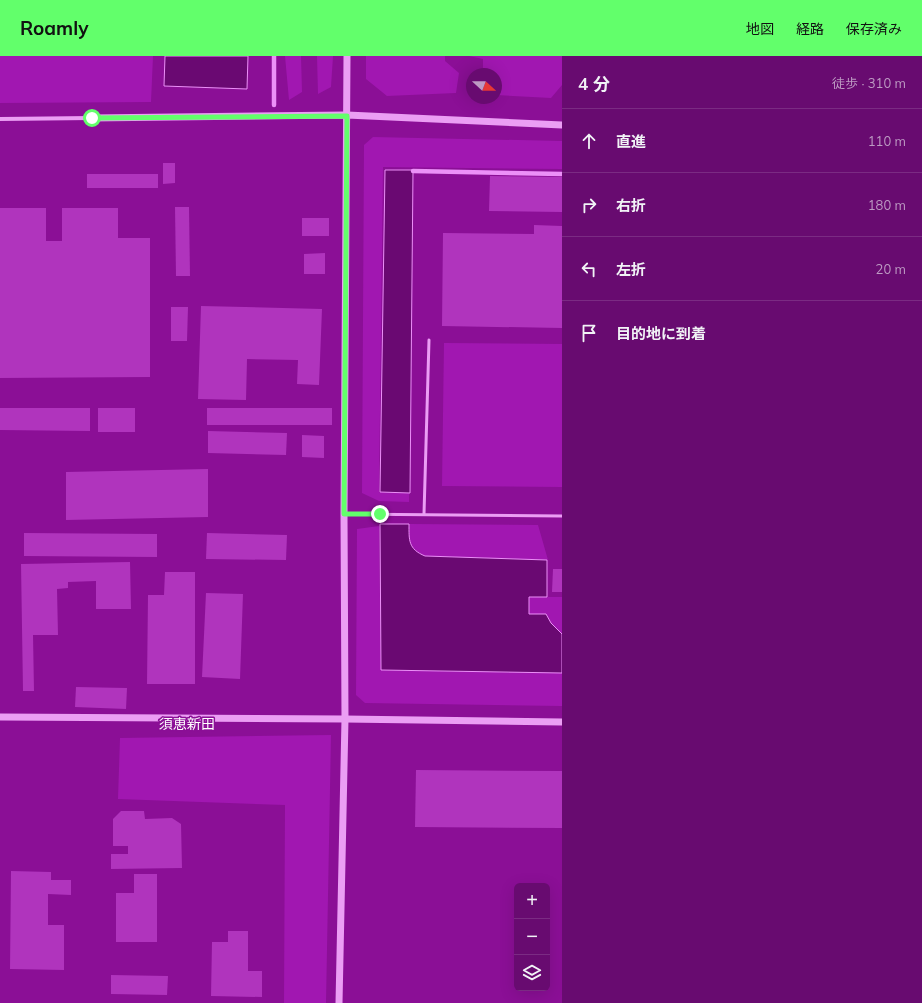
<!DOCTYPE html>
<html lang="ja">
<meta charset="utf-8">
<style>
:root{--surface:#680b70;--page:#701978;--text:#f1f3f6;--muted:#bd9bc3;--line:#7b2b83;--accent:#62ff6b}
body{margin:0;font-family:Mulish,"Noto Sans JP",sans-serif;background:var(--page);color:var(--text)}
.controls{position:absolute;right:12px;bottom:12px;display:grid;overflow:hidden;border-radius:6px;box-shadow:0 4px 16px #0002}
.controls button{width:36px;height:36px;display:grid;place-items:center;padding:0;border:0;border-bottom:1px solid var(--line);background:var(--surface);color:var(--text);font:20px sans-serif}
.compass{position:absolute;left:466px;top:12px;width:36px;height:36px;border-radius:50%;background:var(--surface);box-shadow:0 4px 16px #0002;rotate:111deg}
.stop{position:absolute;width:12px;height:12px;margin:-9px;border:3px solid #62ff6b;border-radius:50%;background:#fff}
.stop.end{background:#62ff6b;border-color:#fff;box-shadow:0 1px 4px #0008}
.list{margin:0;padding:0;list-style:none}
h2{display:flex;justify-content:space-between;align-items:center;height:52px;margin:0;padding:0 16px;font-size:17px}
h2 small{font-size:13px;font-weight:400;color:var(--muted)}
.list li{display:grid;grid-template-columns:26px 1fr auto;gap:12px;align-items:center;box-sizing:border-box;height:64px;padding:0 16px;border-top:1px solid var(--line)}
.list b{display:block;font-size:15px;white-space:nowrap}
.list em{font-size:13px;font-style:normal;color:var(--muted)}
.icon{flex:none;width:22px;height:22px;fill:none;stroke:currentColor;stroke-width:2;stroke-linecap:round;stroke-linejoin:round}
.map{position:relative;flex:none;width:562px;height:947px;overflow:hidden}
header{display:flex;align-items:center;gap:24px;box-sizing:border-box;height:56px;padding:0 20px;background:var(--accent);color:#111}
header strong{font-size:19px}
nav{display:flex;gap:22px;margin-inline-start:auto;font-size:14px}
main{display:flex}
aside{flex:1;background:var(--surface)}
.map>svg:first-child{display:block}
.green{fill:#a117b1}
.water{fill:#6a0972;stroke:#ec90f8}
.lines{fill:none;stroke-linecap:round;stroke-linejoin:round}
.stream{stroke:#ec90f8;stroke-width:4.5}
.building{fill:#b034bd}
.service{stroke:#eb9ef4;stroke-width:3}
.minor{stroke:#eb9ef4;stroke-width:4}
.tertiary{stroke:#eb9ef4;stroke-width:7}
.route{stroke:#62ff6b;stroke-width:5}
.labels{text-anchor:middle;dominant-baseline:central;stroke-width:3;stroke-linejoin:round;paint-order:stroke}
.quarter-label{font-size:14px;fill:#fff;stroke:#8b0f96}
</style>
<header>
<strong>Roamly</strong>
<nav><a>地図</a><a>経路</a><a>保存済み</a></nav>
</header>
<main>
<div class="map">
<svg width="562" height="947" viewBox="0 0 562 947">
<rect width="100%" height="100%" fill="#8b0f96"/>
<g class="green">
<polygon points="0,0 153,0 151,46 0,47"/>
<polygon points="285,0 301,0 302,36 289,44"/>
<polygon points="317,0 333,0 331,31 318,38"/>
<polygon points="366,0 445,0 445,5 459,17 456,37 387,40 366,23"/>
<polygon points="469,0 562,0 562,29 551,42 496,39 496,18 483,18 483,3"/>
<polygon points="373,81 562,85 562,113 383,111 379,436 409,437 409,446 379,445 362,437 364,89"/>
<polygon points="444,287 562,288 562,431 442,430"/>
<path d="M409 468 538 469 548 504 425 500C408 493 409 484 409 468Z"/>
<polygon points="379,470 381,614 562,617 562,650 365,647 356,639 357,473"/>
<polygon points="529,541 562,541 562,578 551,567 546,558 529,558"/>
<polygon points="331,679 326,947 284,947 285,749 118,743 120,682"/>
</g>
<g class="water">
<polygon points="165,0 248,0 247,33 164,30"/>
<polygon points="385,114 413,114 410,437 380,436"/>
<path d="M380 468H409C409 484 408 493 425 500L547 504V541H529V558H546L551 567 562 578V617L381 614Z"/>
</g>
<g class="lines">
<g class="stream">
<polyline points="274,0 274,49"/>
<polyline points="413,115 562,118"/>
</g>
</g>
<g class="building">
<polygon points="163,107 175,107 175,127 163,128"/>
<rect x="87" y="118" width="71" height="14"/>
<polygon points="490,120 562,121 562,156 489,155"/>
<polygon points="175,151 189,151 190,220 176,220"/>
<polygon points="0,152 46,152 46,185 62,185 62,152 118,152 118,182 150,182 150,321 0,322"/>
<rect x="302" y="162" width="27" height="18"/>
<polygon points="534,169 562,170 562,272 442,270 443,177 534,178"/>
<polygon points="325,197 325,218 304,218 304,198"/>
<polygon points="201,250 322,253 319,329 297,328 298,304 247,303 246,344 198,343"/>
<polygon points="171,251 188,251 187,285 171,285"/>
<polygon points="0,352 90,352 90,375 0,374"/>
<rect x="98" y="352" width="37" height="24"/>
<rect x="207" y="352" width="125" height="17"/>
<polygon points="208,375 287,377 286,399 208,397"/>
<polygon points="302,379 324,380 324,402 302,401"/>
<polygon points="208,413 208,461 66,464 66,416"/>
<polygon points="24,477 157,478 157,501 24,500"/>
<polygon points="207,477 287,479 286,504 206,503"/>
<polygon points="130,506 131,553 96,553 96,525 68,526 68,532 57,533 58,579 33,579 34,635 23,635 21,508"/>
<polygon points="553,513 562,513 562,536 552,536"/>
<polygon points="165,516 195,516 195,628 147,628 148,539 164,539"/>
<polygon points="206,537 243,538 240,623 202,621"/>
<polygon points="76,631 127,632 126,653 75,651"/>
<polygon points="416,714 562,715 562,772 415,771"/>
<polygon points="121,755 144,755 145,763 172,762 181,768 182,812 111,813 111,798 128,798 128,790 113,790 113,763"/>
<polygon points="11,815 51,816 51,824 71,824 71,839 48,838 48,869 64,869 64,914 10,913"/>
<polygon points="134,818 157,818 157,886 116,886 116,837 134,837"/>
<polygon points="228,875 248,875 248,915 262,915 262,941 211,940 212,886 228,886"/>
<polygon points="111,919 168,920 167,939 111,938"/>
</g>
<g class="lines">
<g class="service">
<polyline points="344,458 562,460"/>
<polyline points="424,458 429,284"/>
</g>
<polyline class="minor" points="0,63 92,62"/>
<g class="tertiary">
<polyline points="92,62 347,59 562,69"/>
<polyline points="0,661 345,663 562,666"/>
<polyline points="339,947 345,663 344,458 347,0"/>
</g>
</g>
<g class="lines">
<polyline class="route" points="92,62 347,60 344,458 380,458"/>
</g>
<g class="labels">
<g class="quarter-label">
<text x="187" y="668">須恵新田</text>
</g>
</g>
</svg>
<div class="controls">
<button>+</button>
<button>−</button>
<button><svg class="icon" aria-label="layers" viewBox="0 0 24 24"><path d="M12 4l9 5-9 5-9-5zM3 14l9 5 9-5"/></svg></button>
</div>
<svg class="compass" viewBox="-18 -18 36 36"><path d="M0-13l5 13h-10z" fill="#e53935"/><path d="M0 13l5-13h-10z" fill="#bd9bc3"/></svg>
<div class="stop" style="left:92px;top:62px"></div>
<div class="stop end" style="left:380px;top:458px"></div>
</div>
<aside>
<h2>4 分<small>徒歩 · 310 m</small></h2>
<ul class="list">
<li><svg class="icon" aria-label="ahead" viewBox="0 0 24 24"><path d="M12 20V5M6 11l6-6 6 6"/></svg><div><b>直進</b></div><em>110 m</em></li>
<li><svg class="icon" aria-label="right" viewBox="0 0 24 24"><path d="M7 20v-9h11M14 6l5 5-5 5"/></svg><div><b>右折</b></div><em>180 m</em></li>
<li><svg class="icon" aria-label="left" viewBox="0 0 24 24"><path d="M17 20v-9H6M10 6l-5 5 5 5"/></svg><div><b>左折</b></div><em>20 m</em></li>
<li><svg class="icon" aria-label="arrive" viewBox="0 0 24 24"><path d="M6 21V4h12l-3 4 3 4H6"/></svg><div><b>目的地に到着</b></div></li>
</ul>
</aside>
</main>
